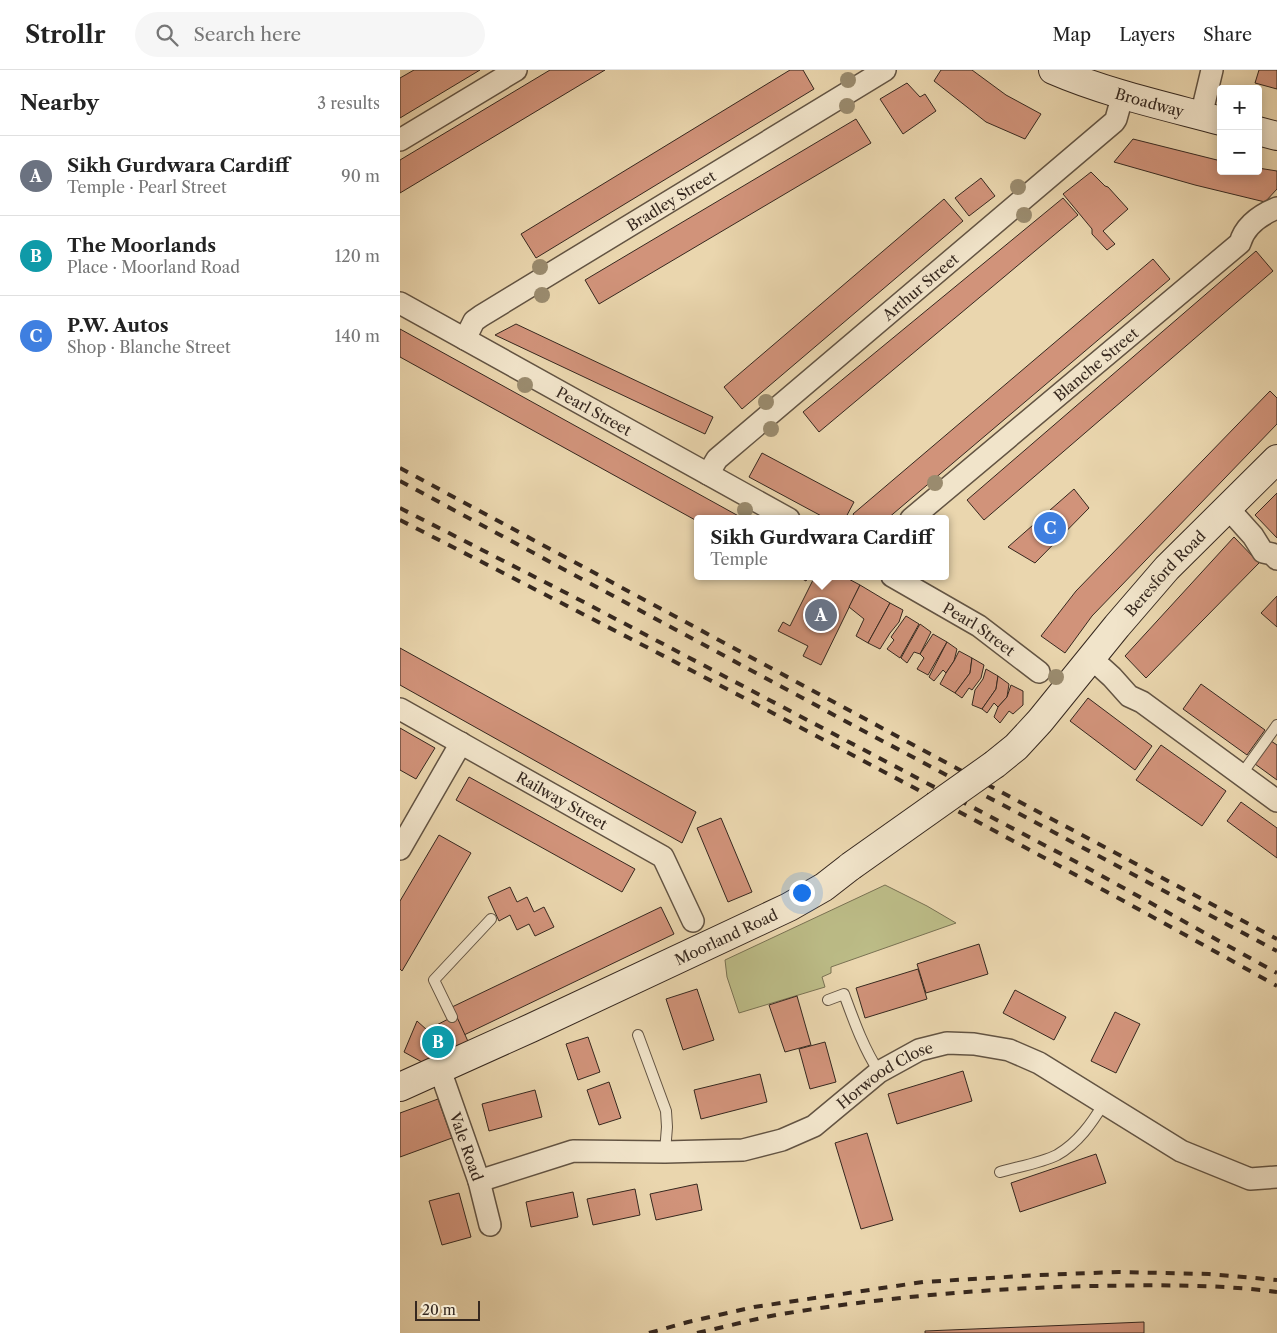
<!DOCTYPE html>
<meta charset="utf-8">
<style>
:root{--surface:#fff;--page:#f6f6f6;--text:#222;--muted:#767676;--line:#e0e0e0;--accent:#111827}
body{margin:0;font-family:"Libre Caslon Text",serif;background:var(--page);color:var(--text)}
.controls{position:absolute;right:15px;top:15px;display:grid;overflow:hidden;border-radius:5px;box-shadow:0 2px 12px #0003}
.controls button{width:45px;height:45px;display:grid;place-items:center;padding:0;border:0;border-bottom:1px solid var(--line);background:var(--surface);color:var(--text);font:25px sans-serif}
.scale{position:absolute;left:15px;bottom:12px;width:65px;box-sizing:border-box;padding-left:5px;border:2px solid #36281f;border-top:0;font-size:14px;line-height:18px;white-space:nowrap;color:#36281f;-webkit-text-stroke:4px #f1e4ca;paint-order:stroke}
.you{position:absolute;left:401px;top:822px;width:18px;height:18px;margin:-12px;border:4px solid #fff;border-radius:50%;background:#1a73e8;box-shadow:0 0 0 8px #1a73e833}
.badge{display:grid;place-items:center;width:32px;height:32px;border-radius:50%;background:var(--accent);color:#fff;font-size:16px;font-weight:700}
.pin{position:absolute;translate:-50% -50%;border:2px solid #fff;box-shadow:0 1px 5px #0006}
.popup{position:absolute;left:294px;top:445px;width:255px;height:65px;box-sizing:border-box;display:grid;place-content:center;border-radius:5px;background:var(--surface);filter:drop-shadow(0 1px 4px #0005);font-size:16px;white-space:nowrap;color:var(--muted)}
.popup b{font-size:19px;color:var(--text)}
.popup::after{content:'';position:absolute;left:50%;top:100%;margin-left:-10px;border:10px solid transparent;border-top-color:var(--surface)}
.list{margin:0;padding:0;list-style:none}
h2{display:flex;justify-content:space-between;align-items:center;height:65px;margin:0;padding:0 20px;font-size:21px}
h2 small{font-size:16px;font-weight:400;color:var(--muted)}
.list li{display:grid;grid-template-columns:32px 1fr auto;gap:15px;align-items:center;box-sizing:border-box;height:80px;padding:0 20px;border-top:1px solid var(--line)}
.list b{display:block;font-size:19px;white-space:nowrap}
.list p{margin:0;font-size:16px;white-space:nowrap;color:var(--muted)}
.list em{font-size:16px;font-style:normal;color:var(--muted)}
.icon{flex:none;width:28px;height:28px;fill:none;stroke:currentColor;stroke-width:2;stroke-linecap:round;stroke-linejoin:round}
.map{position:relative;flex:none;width:877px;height:1263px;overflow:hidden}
header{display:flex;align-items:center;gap:30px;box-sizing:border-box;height:70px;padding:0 25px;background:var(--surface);border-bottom:1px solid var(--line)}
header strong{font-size:24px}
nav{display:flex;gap:28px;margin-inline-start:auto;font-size:18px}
.search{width:350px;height:45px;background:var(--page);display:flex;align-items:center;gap:12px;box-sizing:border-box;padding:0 18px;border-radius:28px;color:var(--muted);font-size:19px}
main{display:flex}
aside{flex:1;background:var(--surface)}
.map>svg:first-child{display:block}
.green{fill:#bcbc87;stroke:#797253}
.building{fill:#d1937a;stroke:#36281f}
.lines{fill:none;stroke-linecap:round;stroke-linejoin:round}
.lane-casing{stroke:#635443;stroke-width:12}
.street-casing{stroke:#635443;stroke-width:24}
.secondary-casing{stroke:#36281f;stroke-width:30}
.lane{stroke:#f1e4ca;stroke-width:10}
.street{stroke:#f1e4ca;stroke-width:21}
.secondary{stroke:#f1e4ca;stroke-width:28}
.rail{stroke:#36281f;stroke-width:4;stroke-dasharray:9 9;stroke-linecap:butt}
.secondary-bridge-casing{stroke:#36281f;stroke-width:30;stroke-linecap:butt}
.secondary-bridge{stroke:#f1e4ca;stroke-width:28}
.tree{fill:#9a8b6e}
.labels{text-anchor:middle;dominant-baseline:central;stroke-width:5;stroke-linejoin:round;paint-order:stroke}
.street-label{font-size:15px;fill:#36281f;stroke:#f1e4ca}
</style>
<header>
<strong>Strollr</strong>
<div class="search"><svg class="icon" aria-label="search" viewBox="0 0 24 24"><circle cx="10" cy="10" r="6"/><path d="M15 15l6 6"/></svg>Search here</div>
<nav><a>Map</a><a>Layers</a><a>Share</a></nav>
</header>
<main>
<aside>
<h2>Nearby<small>3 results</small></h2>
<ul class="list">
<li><span class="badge" style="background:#6b7280">A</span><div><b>Sikh Gurdwara Cardiff</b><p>Temple · Pearl Street</p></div><em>90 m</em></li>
<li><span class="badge" style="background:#0f9aa8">B</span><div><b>The Moorlands</b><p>Place · Moorland Road</p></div><em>120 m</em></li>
<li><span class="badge" style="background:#3f7fe0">C</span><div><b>P.W. Autos</b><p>Shop · Blanche Street</p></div><em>140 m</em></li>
</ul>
</aside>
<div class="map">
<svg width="877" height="1263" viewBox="0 0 877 1263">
<rect width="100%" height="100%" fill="#ead6ae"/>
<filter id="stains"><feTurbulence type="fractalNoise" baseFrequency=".004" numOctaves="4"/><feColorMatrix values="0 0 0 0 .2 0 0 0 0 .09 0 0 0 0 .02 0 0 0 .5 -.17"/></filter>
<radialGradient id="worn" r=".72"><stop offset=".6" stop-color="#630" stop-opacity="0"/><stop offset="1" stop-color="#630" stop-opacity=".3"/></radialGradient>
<polygon class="green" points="485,815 527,836 556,853 431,897 431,903 422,907 425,917 339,943 327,907 325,890"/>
<g class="building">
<polygon points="14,0 80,0 0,48 0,8"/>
<polygon points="150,0 205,0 0,123 0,90"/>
<polygon points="390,0 403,0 414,19 136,188 121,164"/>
<polygon points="541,0 572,0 606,25 641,44 625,69 586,52 534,11"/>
<polygon points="859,0 877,0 877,19 855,13"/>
<polygon points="507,13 520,27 525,24 536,41 503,64 480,29"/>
<polygon points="456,49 471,73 199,234 185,210"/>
<polygon points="733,69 821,91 821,101 858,101 858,98 877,101 877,119 865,132 795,115 714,92"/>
<polygon points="691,102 705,116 708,117 728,139 703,161 715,174 707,180 692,164 692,159 663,124"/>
<polygon points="581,108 595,126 569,146 555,128"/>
<polygon points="663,128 678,145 419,362 403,342"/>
<polygon points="544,129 563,151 342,339 324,317"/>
<polygon points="856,181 873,201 584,450 567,430"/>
<polygon points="753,189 770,209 487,449 456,449 453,444"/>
<polygon points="116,254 313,347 305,364 95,265"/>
<polygon points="0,259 344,449 297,449 297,451 0,287"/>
<polygon points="870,321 877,328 877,354 692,546 665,583 641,566 676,521"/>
<polygon points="362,383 454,432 445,449 427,449 349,407"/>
<polygon points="674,419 689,438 635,493 608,477"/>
<polygon points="877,423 877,468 855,445"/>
<polygon points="834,467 859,493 746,608 725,586"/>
<polygon points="397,506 409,506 406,511"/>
<polygon points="415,506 443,506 460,515 421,595 403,586 408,576 378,561 383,552 390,556"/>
<polygon points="460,515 490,533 468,573 456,566 464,549 449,537"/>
<polygon points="877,526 877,557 861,543"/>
<polygon points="490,533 503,540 499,552 490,563 480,579 468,573"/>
<polygon points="506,546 519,554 500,588 487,579 494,570 491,567"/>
<polygon points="520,554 531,562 520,584 514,582 507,593 501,588"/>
<polygon points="533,564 547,572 528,605 517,599 524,588 520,584"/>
<polygon points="547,572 557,579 554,591 546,603 543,600 534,611 529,607"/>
<polygon points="0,578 296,742 282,773 0,615"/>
<polygon points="559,581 572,588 570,603 555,623 540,614 546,603 554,591"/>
<polygon points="572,588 584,595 581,608 572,620 569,618 562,628 555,623 570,603"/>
<polygon points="586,599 598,606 596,619 582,639 572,635 575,620 583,609"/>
<polygon points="598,606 609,614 607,627 598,637 594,633 587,643 582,639 596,619"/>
<polygon points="801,614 865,660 847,685 783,639"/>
<polygon points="611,615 623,621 623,635 613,644 609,641 600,653 594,647 598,637 607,627"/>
<polygon points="688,628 752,676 735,700 670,651"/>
<polygon points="0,658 35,678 16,709 0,700"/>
<polygon points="871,671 877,675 877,710 855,694"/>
<polygon points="761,675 826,721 802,756 736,710"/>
<polygon points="69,707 235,799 222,822 56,730"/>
<polygon points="841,732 877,758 877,788 827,751"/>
<polygon points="321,748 352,822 328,832 297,758"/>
<polygon points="39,765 71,783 2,901 0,899 0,831"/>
<polygon points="110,817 117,832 127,827 134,842 144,837 154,857 135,866 129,854 117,860 110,845 99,851 88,827"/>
<polygon points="261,837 274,864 64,965 52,937"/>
<polygon points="579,874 588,904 526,923 517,894"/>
<polygon points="518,899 527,929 465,948 456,918"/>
<polygon points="297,919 314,970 283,980 266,929"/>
<polygon points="615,920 666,947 654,970 603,943"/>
<polygon points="397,926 411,975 385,982 369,935"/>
<polygon points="715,942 740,954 716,1003 691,991"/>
<polygon points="56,945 71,978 29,996 4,982 17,951 27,960"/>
<polygon points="188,967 200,1002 178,1010 166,974"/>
<polygon points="425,972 436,1012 410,1019 399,979"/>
<polygon points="563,1001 572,1031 497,1054 488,1024"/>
<polygon points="360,1004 367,1032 301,1049 294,1020"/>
<polygon points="209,1012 221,1048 199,1055 187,1020"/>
<polygon points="135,1020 142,1047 89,1061 82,1034"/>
<polygon points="38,1029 52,1068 0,1087 0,1043"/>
<polygon points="467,1063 493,1150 461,1159 435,1073"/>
<polygon points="696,1084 706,1113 620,1142 611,1113"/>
<polygon points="297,1114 302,1140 256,1150 250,1124"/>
<polygon points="235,1119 240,1145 193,1155 187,1129"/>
<polygon points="173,1122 178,1147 131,1157 126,1132"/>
<polygon points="59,1123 71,1167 42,1175 29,1131"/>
<polygon points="744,1252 744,1263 525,1263 525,1261"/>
</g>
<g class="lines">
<g class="lane-casing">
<g id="lane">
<polyline points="841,705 877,655"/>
<path d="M428 930 444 924C454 951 463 977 479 1002"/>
<polyline points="52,947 34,910 91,849"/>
<polyline points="238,965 266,1041 267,1057 265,1082"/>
<path d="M600 1102C617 1097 641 1093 657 1085 678 1073 692 1053 704 1033"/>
</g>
</g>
<g class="street-casing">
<g id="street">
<polyline points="801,46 812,0"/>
<polyline points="0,70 116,0"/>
<path id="s1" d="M0 233 389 449"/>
<path id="s2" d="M65 269 74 251 81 246 485 0"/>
<path id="s3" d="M308 404 317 389 714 52 716 49 723 24"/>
<polyline points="827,437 853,466 863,482 872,484 877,489"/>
<path id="s4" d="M511 449 840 173C845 155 860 145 877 138"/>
<path id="s5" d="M492 506 579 556 639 602"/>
<polyline points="691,588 712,607 729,626 742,632 877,731"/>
<path id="s6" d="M0 639 263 787 293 851"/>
<polyline points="0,779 61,673"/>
<path id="s7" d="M40 1000 79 1111 90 1155"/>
<path id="s8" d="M79 1111 173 1081 265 1082 343 1080 382 1070 414 1056 479 1002 519 980 547 973 574 974 609 980 639 993 781 1081 850 1109 877 1107"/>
</g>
</g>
<g class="secondary-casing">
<g id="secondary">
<path id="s9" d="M653 0C706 23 765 36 821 51"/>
<polyline points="858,61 877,66"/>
<path id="s10" d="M595 694 616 677 640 651 717 556 767 498 877 389"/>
<path id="s11" d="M0 1017 131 958 389 837 424 817 451 796"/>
</g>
</g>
<use href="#lane" class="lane"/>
<use href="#street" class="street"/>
<use href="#secondary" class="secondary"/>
<g class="rail">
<polyline points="0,398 558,699 877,869"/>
<polyline points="0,411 460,659 877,881"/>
<polyline points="0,438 176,528 684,796 877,903"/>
<path d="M0 450C295 601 588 754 877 916"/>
<polyline points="249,1263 288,1252 354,1237 523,1212 639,1205 719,1202 809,1204 877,1210"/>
<path d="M297 1263C325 1257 353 1249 382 1244 485 1227 590 1218 695 1216 756 1215 817 1214 877 1222"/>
</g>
<g class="secondary-bridge-casing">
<polyline id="secondary-bridge" points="451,796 595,694"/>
</g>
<use href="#secondary-bridge" class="secondary-bridge"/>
</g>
<g class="tree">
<circle cx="448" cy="10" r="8"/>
<circle cx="447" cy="36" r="8"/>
<circle cx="618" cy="117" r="8"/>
<circle cx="624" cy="145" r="8"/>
<circle cx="140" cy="197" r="8"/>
<circle cx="142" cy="225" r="8"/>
<circle cx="125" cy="315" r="8"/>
<circle cx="366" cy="332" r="8"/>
<circle cx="371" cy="359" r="8"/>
<circle cx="535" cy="413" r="8"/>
<circle cx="345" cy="440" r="8"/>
<circle cx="656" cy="607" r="8"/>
</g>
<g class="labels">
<g class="street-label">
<text stroke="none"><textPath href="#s9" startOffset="102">Broadway</textPath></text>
<text stroke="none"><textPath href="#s2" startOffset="251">Bradley Street</textPath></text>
<text stroke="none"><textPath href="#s3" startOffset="284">Arthur Street</textPath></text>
<text stroke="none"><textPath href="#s4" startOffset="241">Blanche Street</textPath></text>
<text stroke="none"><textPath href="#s1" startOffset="222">Pearl Street</textPath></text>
<text stroke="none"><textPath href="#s10" startOffset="256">Beresford Road</textPath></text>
<text stroke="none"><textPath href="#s5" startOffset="102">Pearl Street</textPath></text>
<text stroke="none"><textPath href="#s6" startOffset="186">Railway Street</textPath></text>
<text stroke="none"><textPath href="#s11" startOffset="359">Moorland Road</textPath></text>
<text stroke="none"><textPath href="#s8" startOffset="432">Horwood Close</textPath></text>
<text stroke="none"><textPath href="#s7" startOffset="81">Vale Road</textPath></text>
</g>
</g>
<rect width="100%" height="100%" filter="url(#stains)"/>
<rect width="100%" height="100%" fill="url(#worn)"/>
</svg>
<div class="controls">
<button>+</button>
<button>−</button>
</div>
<div class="scale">20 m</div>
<div class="you"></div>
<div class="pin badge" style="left:421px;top:545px;background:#6b7280">A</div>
<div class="popup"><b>Sikh Gurdwara Cardiff</b>Temple</div>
<div class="pin badge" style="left:38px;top:972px;background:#0f9aa8">B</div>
<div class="pin badge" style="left:650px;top:458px;background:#3f7fe0">C</div>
</div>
</main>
